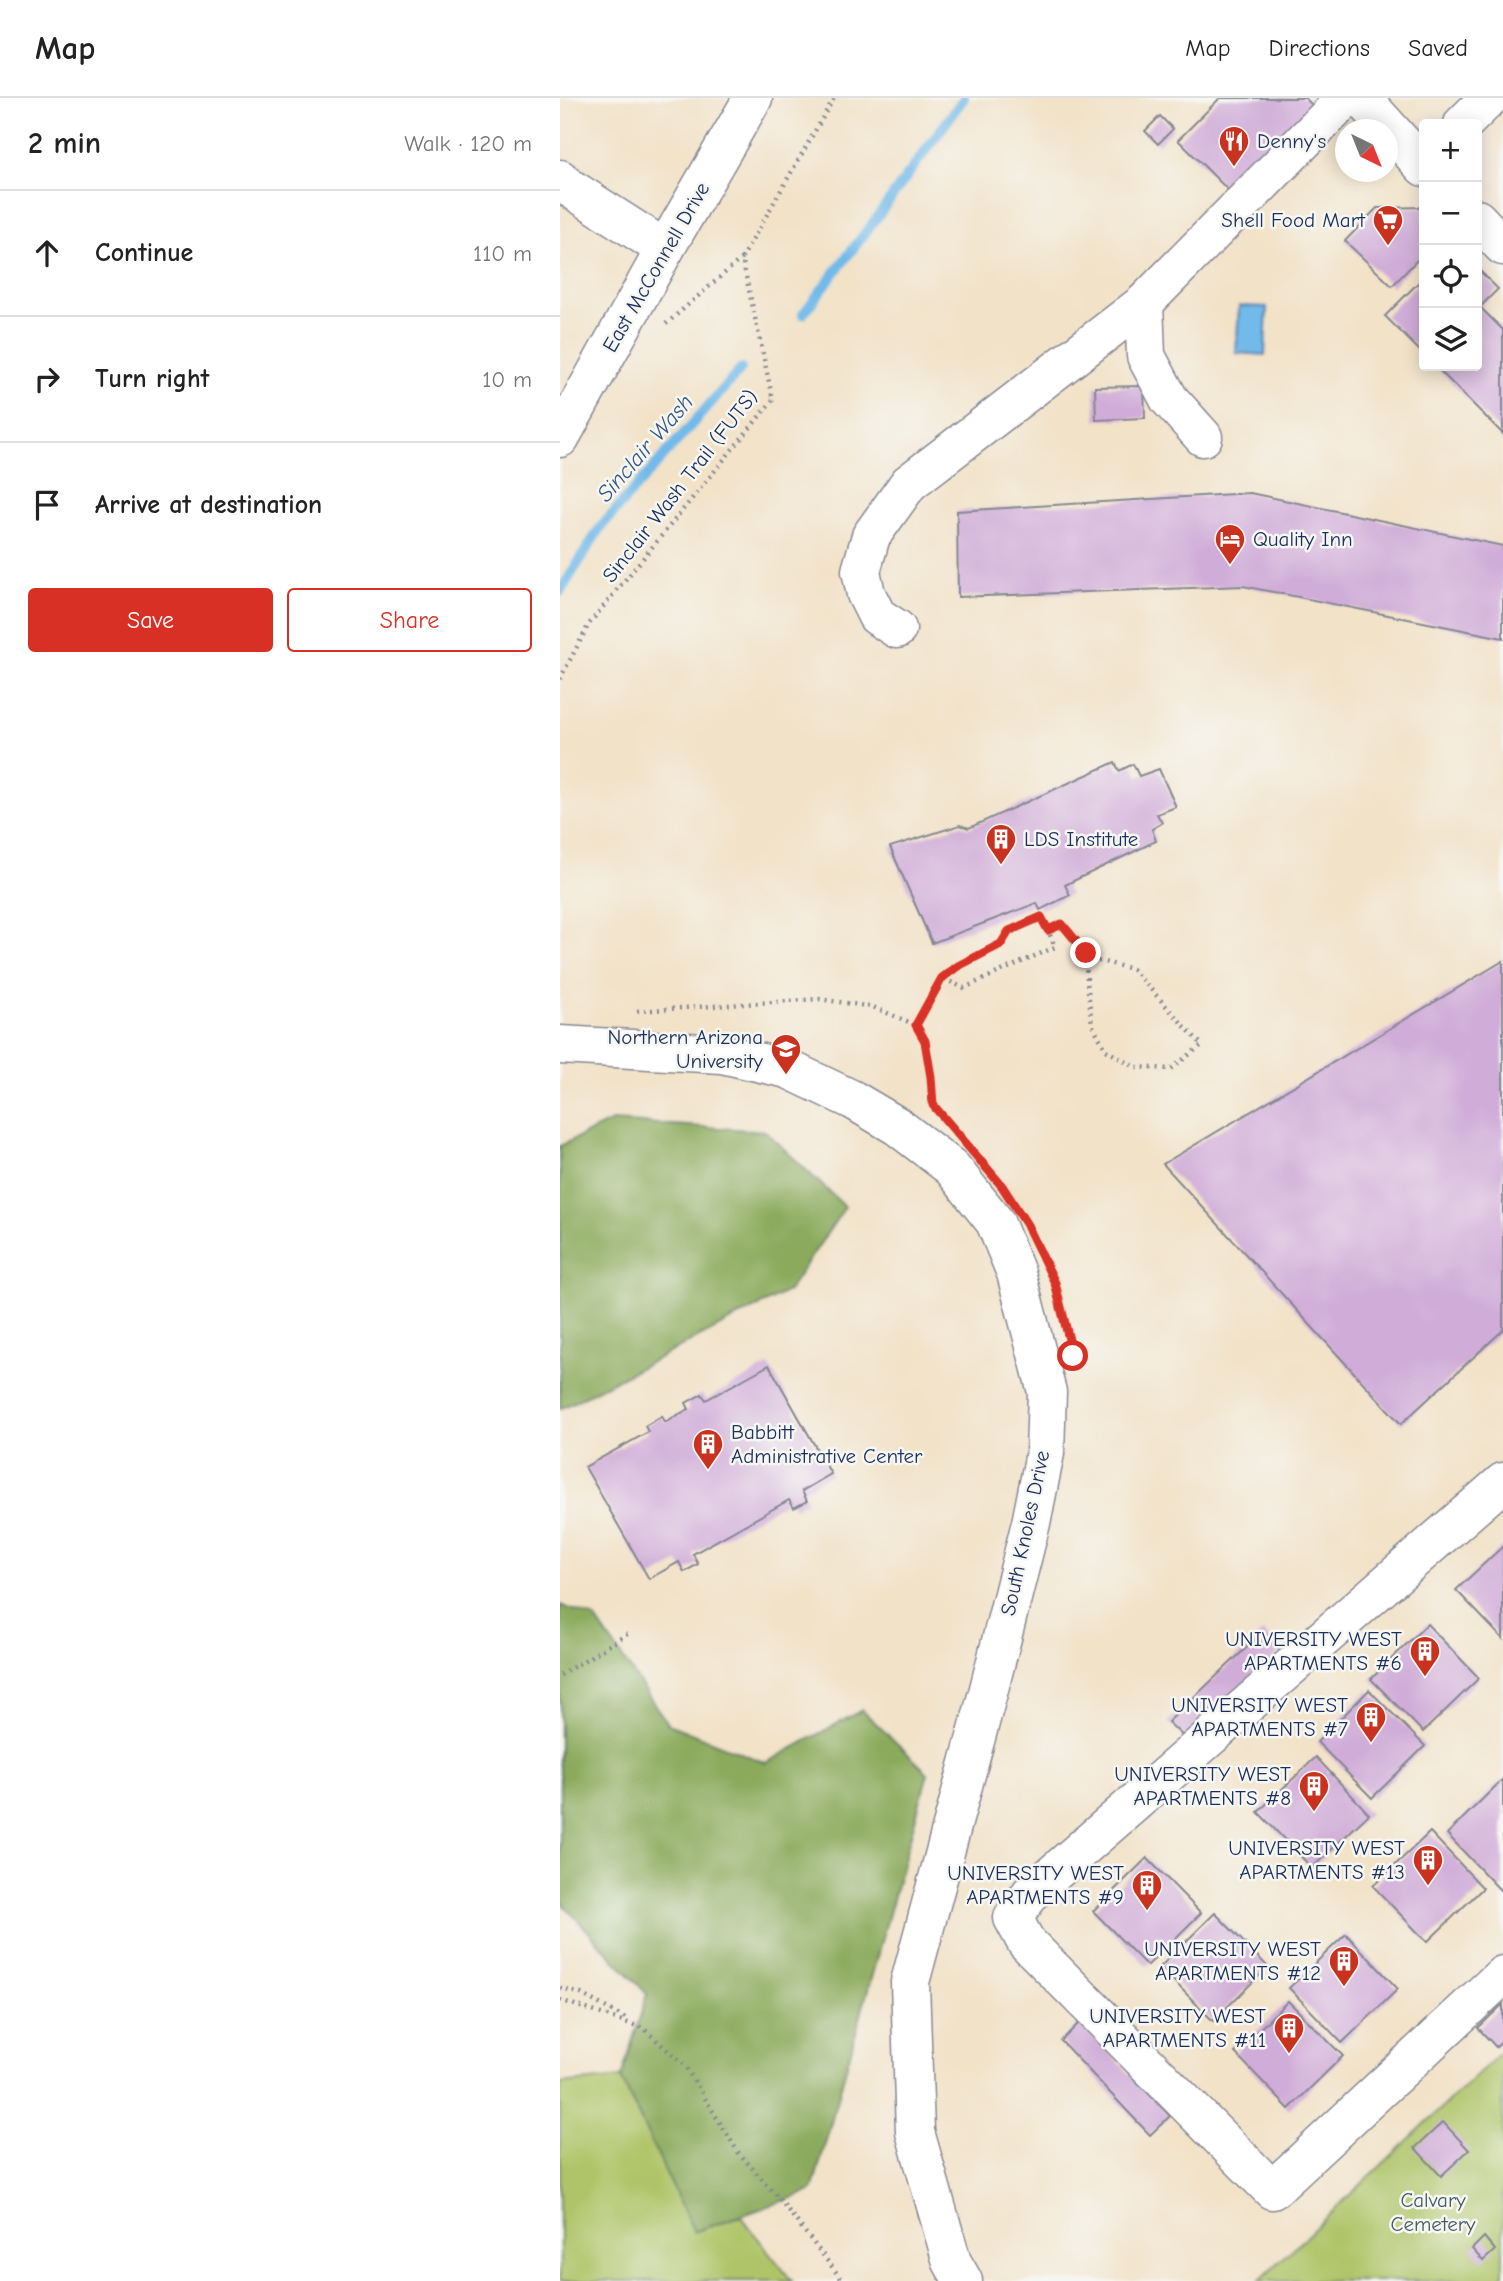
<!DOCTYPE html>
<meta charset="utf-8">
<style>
:root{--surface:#fff;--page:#f6f6f6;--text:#222;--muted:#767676;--line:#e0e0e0;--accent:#d93025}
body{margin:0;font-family:"Comic Neue",sans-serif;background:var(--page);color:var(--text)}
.controls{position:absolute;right:21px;top:21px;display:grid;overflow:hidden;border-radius:7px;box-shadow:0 4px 18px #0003}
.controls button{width:63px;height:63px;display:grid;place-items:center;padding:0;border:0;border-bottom:2px solid var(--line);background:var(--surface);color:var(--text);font:35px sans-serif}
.compass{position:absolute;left:775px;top:21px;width:63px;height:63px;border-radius:50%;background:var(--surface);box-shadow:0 4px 18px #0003;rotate:137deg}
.stop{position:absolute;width:21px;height:21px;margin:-16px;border:5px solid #d93025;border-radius:50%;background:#fff}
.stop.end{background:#d93025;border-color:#fff;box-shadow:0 2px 7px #0008}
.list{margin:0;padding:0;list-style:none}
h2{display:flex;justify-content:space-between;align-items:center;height:91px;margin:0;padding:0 28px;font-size:30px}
h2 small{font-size:23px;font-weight:400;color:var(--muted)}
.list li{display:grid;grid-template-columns:46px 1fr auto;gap:21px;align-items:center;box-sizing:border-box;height:126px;padding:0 28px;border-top:2px solid var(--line)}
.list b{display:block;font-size:26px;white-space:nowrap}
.list em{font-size:23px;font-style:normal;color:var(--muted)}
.actions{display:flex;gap:14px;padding:21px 28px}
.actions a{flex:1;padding:16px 0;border:2px solid var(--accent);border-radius:7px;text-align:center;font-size:24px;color:var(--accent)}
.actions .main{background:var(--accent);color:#fff}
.icon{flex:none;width:38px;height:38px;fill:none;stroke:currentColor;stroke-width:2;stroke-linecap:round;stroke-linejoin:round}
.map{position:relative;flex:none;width:943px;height:2183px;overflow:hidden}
header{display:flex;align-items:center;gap:42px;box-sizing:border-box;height:98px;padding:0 35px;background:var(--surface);border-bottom:2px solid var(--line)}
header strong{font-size:33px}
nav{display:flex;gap:38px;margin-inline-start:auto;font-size:24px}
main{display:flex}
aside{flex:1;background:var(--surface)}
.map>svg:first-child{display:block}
.green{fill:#afc468;stroke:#657a63;stroke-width:2}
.forest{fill:#8baa5c;stroke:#536c5d;stroke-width:2}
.water{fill:#71bae9;stroke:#4674a4;stroke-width:2}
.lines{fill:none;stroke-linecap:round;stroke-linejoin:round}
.stream{stroke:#71bae9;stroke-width:10}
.building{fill:#d0acd8}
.minor-casing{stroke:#868893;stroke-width:41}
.path{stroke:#868893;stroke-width:4.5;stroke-dasharray:2 5;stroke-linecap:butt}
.minor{stroke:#fff;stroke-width:38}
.route{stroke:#d93025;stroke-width:9}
.labels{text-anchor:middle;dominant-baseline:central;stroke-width:5;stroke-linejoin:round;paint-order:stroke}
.poi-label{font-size:21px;fill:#1b2f5e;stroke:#f6f6f2;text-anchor:end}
.street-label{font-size:21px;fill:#1b2f5e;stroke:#f6f6f2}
.park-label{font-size:21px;fill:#475c61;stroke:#f6f6f2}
.water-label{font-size:23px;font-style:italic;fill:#355988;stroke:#f6f6f2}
</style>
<header>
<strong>Map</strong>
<nav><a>Map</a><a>Directions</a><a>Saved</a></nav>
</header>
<main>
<aside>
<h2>2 min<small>Walk · 120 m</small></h2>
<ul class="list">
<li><svg class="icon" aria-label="ahead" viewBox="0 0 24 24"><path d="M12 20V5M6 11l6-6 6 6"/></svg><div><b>Continue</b></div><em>110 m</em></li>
<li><svg class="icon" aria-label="right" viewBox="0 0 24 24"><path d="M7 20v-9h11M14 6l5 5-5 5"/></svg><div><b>Turn right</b></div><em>10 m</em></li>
<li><svg class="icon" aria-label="arrive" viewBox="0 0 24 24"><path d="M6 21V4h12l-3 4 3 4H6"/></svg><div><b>Arrive at destination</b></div></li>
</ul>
<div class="actions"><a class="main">Save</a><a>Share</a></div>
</aside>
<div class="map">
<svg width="943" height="2183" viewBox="0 0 943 2183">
<rect width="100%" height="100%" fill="#f6f6f2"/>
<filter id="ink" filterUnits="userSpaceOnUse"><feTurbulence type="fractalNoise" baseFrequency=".0143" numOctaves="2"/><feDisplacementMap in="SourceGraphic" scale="14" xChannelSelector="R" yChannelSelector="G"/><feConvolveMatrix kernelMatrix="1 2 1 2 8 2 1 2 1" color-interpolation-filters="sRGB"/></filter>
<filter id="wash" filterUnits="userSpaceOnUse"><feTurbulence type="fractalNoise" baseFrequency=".00686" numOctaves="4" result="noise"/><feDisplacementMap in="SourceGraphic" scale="28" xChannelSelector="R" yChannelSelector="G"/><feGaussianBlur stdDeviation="1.57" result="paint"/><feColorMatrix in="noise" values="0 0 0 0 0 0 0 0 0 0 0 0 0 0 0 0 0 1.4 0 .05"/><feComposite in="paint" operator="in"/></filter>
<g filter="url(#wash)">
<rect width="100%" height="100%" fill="#f2e2c8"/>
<g class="green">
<polygon points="943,1952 943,2183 699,2183"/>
<polygon points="61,1980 134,2133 180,2118 232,2183 0,2183 0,1986"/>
</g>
<g class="forest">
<polygon points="52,1023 205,1033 285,1109 228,1193 0,1311 0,1048"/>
<polygon points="0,1507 35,1520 108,1626 206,1665 302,1612 368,1675 252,2093 134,2134 61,1980 87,1896 0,1803"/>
</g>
<polygon class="water" points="679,208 707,209 705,257 676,255"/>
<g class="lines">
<g class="stream">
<polyline points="243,216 312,126 404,0"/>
<polyline points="0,494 40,430 181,271"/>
</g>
</g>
<g id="blocks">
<g class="building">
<polygon points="660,0 745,0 759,14 675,99 618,42"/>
<polygon points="600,18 613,31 598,46 585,33"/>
<polygon points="864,109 864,155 832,188 785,143 817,110"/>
<polygon points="917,170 938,191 920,209 943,232 943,336 875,268 917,268"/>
<polygon points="864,179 864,257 825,218"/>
<polygon points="584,288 585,320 536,322 535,289"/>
<polygon points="690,395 943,448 943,540 683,488 398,499 397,413"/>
<polygon points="555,664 559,673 573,666 579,678 599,671 616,709 597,716 602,725 592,731 596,743 505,787 510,797 480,812 477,805 372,845 330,749 400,727 409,730"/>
<polygon points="943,863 943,1232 841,1326 603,1066"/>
<polygon points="209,1267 271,1376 242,1393 247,1403 234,1410 229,1402 133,1456 138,1466 124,1474 119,1464 89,1481 25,1369 88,1334 85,1328 102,1318 105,1324 129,1311 126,1305 142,1296 146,1302"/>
<polygon points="943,1448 943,1541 896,1492"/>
<polygon points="867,1526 919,1580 863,1634 811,1581"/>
<polygon points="703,1534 721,1553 628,1643 608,1624"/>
<polygon points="809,1592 865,1648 812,1700 757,1644"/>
<polygon points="756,1659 809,1716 752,1770 698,1714"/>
<polygon points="943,1681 943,1789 940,1792 887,1736"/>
<polygon points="870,1734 923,1790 867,1844 813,1788"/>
<polygon points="587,1760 641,1815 587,1868 533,1813"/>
<polygon points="655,1815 708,1869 653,1923 600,1869"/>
<polygon points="786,1836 838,1891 782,1945 729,1890"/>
<polygon points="728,1903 783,1958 729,2011 675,1955"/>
<polygon points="943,1906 943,1943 936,1949 918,1930"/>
<polygon points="520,1924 610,2018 590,2037 501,1943"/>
<polygon points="883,2024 909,2052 881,2078 855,2050"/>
<polygon points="924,2139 935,2152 923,2163 912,2151"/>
</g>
</g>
</g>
<g filter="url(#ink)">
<use href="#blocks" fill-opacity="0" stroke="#868893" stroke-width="2"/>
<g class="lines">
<g class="minor-casing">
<g id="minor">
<polyline points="802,0 864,69"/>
<polyline points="903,26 929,0"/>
<polyline points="0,81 7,88 105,151"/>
<polyline points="917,121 943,148"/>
<polyline points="584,205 586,258 609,301 643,339"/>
<polyline points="0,340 105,151 193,0"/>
<polyline points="337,531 317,518 306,496 301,473 311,438 349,385 584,205 786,0"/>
<polyline points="0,947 162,956 228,971 293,1002 337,1028 392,1070 435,1124 456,1175 487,1294 485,1355 471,1425 429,1591 350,1884 355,2034 392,2164 403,2183"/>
<polyline points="943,1384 471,1795 453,1820 466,1844 712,2092 943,1877"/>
</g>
</g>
<g class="path">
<polyline points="106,226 182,160"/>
<polyline points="0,581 29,526 213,302 182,160 274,0"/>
<polyline points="382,880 398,868 441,846 449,833 481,819 488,832"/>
<polyline points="77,913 259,901 313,909 356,927 365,943 371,979 373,1007 375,1009"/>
<polyline points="356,927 382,880 404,890 495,849 488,832 502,826 526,855 527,884 532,926 546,952 575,969 611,971 642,947 572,871 540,863 527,865"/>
<polyline points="0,1577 69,1535"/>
<polyline points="0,1890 21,1896 69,1922"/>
<polyline points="0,1902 83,1930 125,1968 178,2054 217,2098 283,2183"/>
</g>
<use href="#minor" class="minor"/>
</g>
</g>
<g class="lines" filter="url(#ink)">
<polyline class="route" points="513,1258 495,1185 467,1127 442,1088 373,1007 371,979 365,943 356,927 382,880 398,868 441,846 449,833 481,819 488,832 502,826 526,855"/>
</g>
<defs>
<g id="restaurant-pin" transform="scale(1.575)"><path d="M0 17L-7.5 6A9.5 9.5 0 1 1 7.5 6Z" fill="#c8321e" stroke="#f6f6f2"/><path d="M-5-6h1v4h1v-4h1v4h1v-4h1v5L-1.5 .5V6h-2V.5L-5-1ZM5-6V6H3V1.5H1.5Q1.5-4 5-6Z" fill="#fff"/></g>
<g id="supermarket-pin" transform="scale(1.575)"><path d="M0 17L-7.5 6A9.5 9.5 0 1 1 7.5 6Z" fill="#c8321e" stroke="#f6f6f2"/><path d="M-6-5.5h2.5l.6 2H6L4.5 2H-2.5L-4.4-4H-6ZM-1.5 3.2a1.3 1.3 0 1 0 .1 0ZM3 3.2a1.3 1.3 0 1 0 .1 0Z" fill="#fff"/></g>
<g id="hotel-pin" transform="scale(1.575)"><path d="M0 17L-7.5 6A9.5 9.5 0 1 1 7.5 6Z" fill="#c8321e" stroke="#f6f6f2"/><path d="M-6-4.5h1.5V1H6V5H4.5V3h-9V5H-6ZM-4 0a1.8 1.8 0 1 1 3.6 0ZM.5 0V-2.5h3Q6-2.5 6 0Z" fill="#fff"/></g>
<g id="building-pin" transform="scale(1.575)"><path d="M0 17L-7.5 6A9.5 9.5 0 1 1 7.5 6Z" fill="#c8321e" stroke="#f6f6f2"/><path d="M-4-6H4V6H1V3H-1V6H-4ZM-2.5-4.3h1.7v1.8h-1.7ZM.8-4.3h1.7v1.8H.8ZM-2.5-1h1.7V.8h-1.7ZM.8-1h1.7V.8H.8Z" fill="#fff"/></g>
<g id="university-pin" transform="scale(1.575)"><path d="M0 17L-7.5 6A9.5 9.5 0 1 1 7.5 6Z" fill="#c8321e" stroke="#f6f6f2"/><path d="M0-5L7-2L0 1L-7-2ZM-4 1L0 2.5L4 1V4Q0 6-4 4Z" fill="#fff"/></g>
</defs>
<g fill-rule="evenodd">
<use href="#restaurant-pin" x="674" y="43"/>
<use href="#supermarket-pin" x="828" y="122"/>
<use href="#hotel-pin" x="670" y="441"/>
<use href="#building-pin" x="441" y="741"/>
<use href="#university-pin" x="226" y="951"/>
<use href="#building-pin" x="148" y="1346"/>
<use href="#building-pin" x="865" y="1553"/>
<use href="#building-pin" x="811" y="1619"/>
<use href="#building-pin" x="754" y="1688"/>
<use href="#building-pin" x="868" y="1762"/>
<use href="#building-pin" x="587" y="1787"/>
<use href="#building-pin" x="784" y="1863"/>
<use href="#building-pin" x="729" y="1930"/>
</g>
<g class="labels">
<g class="poi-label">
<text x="697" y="43" text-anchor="start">Denny's</text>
<text x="805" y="122">Shell Food Mart</text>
<text x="693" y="441" text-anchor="start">Quality Inn</text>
<text x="464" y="741" text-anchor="start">LDS Institute</text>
<text x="203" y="939">Northern Arizona<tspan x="203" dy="24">University</tspan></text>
<text x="171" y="1334" text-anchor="start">Babbitt<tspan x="171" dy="24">Administrative Center</tspan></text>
<text x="842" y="1541">UNIVERSITY WEST<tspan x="842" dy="24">APARTMENTS #6</tspan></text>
<text x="788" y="1607">UNIVERSITY WEST<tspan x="788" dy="24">APARTMENTS #7</tspan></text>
<text x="731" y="1676">UNIVERSITY WEST<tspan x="731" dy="24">APARTMENTS #8</tspan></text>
<text x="845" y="1750">UNIVERSITY WEST<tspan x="845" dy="24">APARTMENTS #13</tspan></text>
<text x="564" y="1775">UNIVERSITY WEST<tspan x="564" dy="24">APARTMENTS #9</tspan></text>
<text x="761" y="1851">UNIVERSITY WEST<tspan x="761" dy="24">APARTMENTS #12</tspan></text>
<text x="706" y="1918">UNIVERSITY WEST<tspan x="706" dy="24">APARTMENTS #11</tspan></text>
</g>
<g class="street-label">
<text transform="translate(96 169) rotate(-60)">East McConnell Drive</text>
<text transform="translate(120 388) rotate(-52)">Sinclair Wash Trail (FUTS)</text>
<text transform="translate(465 1435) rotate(-78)">South Knoles Drive</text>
</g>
<g class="park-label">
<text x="873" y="2102">Calvary<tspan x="873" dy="24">Cemetery</tspan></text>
</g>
<g class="water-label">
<text transform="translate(85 350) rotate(-49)">Sinclair Wash</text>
</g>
</g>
</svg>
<div class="controls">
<button>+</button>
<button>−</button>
<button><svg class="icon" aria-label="locate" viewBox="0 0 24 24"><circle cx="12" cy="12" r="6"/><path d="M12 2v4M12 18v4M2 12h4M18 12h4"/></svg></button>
<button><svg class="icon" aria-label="layers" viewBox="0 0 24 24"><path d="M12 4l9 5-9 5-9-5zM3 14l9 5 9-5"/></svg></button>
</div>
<svg class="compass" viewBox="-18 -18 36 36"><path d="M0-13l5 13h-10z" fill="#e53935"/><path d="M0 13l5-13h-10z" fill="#767676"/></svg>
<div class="stop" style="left:513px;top:1258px"></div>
<div class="stop end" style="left:526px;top:855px"></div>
</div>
</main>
